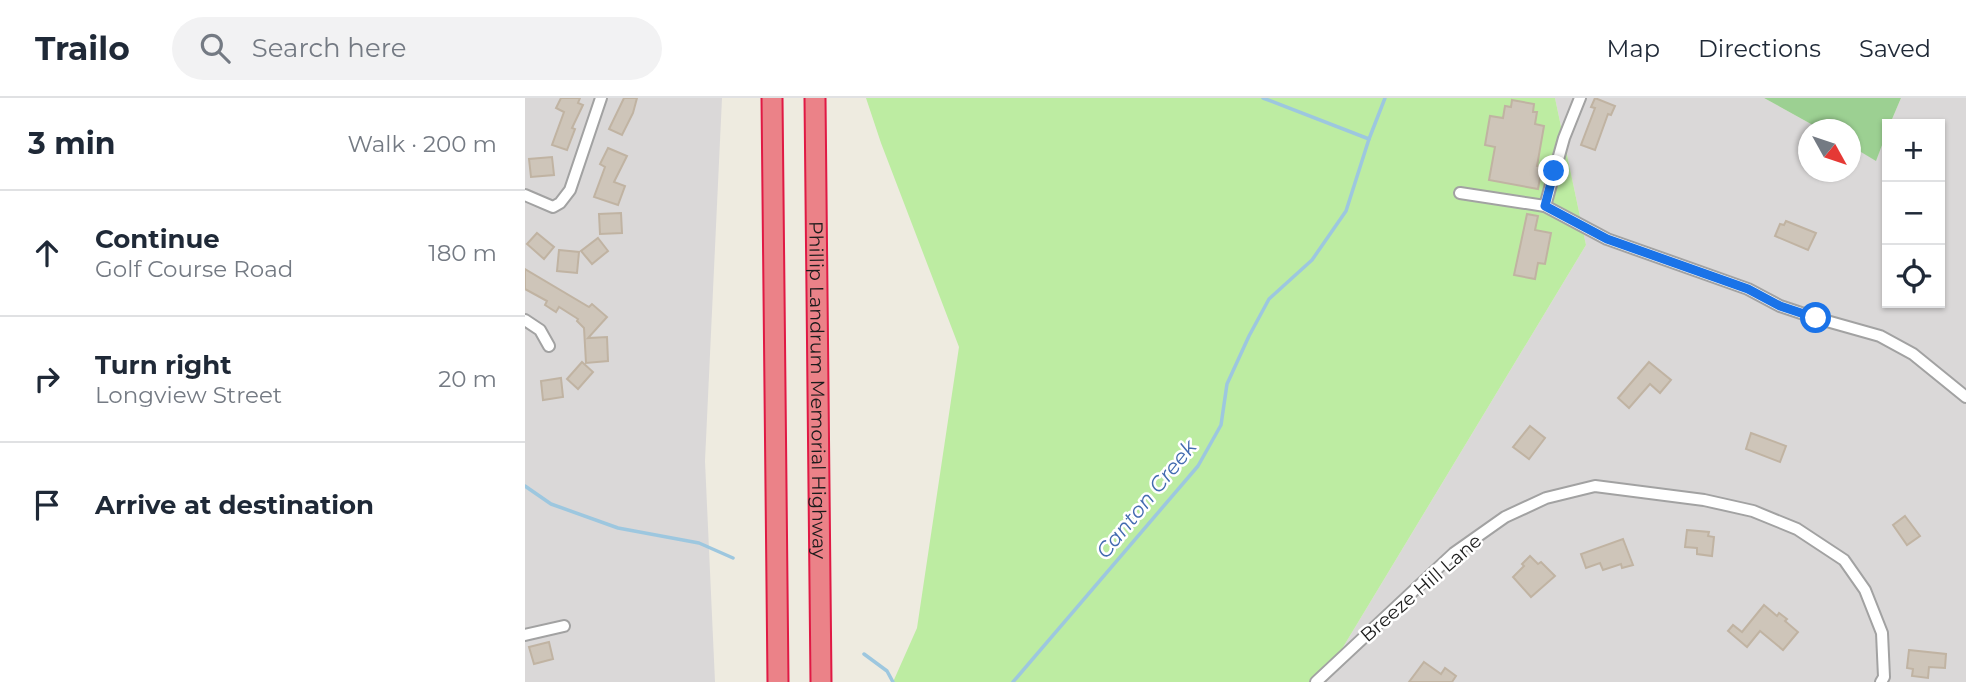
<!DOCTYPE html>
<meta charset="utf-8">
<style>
:root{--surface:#fff;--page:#f2f2f3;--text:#1f2937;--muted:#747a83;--line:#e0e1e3}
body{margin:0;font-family:Montserrat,sans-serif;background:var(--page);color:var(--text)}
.controls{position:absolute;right:21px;top:21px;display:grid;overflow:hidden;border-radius:0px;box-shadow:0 2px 5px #0004}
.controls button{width:63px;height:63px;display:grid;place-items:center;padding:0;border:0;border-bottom:2px solid var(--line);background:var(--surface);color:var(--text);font:35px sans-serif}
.compass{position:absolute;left:1273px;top:21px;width:63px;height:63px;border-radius:50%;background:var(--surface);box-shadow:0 2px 5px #0004;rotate:130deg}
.stop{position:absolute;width:21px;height:21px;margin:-16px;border:5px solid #1a73e8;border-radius:50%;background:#fff}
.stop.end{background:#1a73e8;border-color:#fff;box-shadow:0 2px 7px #0008}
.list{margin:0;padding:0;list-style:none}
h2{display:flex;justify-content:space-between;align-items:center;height:91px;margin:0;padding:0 28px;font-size:30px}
h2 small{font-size:23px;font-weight:400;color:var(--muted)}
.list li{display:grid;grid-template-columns:46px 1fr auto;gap:21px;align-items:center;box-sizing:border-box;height:126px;padding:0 28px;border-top:2px solid var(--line)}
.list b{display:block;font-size:26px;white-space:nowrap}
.list p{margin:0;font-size:23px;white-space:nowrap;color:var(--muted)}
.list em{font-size:23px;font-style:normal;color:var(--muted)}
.icon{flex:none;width:38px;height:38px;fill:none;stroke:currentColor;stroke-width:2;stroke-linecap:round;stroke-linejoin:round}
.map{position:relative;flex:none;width:1441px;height:584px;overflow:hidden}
header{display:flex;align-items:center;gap:42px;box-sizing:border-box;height:98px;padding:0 35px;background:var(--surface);border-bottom:2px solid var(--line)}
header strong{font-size:33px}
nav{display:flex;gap:38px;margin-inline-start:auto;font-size:24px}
.search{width:490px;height:63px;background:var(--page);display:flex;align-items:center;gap:18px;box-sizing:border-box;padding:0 24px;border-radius:38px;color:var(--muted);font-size:26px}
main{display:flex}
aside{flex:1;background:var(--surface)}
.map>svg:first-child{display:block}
.residential{fill:#dad8d8}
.grass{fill:#bdeca2}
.forest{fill:#9cd092}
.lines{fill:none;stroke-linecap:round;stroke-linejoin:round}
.stream{stroke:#9dc7df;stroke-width:3.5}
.building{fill:#cec5b9;stroke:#c0b3a2;stroke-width:2}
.street-casing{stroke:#a2a2a2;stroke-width:14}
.highway-casing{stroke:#e01944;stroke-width:23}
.street{stroke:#fff;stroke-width:10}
.highway{stroke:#eb8288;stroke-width:19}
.route{stroke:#1a73e8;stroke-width:9}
.labels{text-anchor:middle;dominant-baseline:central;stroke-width:5;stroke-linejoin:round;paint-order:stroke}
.street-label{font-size:19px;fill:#1b1b1b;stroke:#fff}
.water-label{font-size:21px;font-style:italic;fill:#436bb0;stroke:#fff}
</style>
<header>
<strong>Trailo</strong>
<div class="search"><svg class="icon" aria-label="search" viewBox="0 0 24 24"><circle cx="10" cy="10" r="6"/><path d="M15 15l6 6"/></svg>Search here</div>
<nav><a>Map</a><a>Directions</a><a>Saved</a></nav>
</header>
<main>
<aside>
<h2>3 min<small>Walk · 200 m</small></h2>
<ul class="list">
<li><svg class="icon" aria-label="ahead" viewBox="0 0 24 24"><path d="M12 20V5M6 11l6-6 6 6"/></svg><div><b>Continue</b><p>Golf Course Road</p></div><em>180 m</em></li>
<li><svg class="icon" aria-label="right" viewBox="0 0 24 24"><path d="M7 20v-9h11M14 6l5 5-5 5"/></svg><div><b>Turn right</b><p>Longview Street</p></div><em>20 m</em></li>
<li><svg class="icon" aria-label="arrive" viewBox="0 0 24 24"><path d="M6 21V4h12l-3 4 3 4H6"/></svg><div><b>Arrive at destination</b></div></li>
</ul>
</aside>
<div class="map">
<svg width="1441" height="584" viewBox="0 0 1441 584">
<rect width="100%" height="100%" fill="#eeebe0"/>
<g class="residential">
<polygon points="0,0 197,0 180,363 190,584 0,584"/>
<polygon points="1030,0 1239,0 1295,31 1283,32 1283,74 1325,74 1326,48 1351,62 1362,34 1362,205 1415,205 1415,26 1365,26 1376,0 1441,0 1441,584 797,584 1061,147"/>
</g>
<polygon class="grass" points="341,0 1030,0 1061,147 797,584 368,584 392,530 434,249 356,45"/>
<polygon class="forest" points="1239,0 1376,0 1365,26 1362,26 1362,34 1351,63 1326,48 1325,32 1295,31"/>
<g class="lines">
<g class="stream">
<polyline points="738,0 844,41"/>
<polyline points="0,388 26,406 93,430 174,445 208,460"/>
<polyline points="339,556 362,573 368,584"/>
<polyline points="488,584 673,368 696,327 702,286 724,238 744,201 787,162 821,113 844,41 860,0"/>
</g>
</g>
<g class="building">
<polygon points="36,0 55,0 53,5 58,7 47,30 50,31 42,52 27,47 39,14 31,10"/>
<polygon points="99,0 112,0 108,15 97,37 84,31"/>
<polygon points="1070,0 1090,8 1086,17 1083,16 1070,52 1056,47 1070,10 1066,9"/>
<polygon points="987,2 1009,6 1008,14 1012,14 1010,26 1019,28 1012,68 1017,69 1013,91 964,82 970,49 960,47 965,18 978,20 980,8 986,9"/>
<polygon points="83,50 102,58 89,84 100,88 93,107 69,99 80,69 75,66"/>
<polygon points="27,59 29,77 6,79 4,61"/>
<polygon points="96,115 97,135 75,136 74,116"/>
<polygon points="1002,116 1013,118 1010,132 1026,135 1020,166 1013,165 1010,181 989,177"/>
<polygon points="1261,123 1291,135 1283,152 1250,138 1255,126 1259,127"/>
<polygon points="12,135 29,149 19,161 2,146"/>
<polygon points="73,140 83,153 67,166 56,153"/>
<polygon points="34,152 54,154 52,175 32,173"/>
<polygon points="0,171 64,209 67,206 82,219 63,240 82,239 83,263 61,265 59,230 52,223 53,221 34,209 31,214 20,207 22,203 0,191"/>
<polygon points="57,264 68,274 53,291 42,281"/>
<polygon points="1124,264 1146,282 1135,295 1125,286 1104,310 1093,300"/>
<polygon points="36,280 38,299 18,302 16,283"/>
<polygon points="1005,328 1020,340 1004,361 988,349"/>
<polygon points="1226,335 1261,348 1255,364 1221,351"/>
<polygon points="1380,418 1395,438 1382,447 1368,427"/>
<polygon points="1162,432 1184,434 1183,438 1189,439 1187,458 1172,456 1172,450 1160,449"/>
<polygon points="1098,441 1108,467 1097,470 1096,466 1078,472 1075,465 1061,470 1056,456"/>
<polygon points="1005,458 1013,466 1016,464 1030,478 1006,499 988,479 999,468 997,466"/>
<polygon points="1239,507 1252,518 1254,515 1262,521 1260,523 1273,534 1258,552 1235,533 1222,549 1203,533 1208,527 1217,534"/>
<polygon points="24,544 28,561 9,566 4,549"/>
<polygon points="1384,552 1421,556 1420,570 1404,569 1403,580 1387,578 1388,571 1382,570"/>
<polygon points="899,564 916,576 920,570 931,578 927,584 884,584"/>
</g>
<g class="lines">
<g class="street-casing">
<g id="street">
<polyline points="935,95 1020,108 1082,141 1223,191 1255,208 1291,220 1355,238 1388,256 1441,299"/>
<polyline points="0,97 28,109 35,105 45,92 76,0"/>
<polyline points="1020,108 1039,40 1055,0"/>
<polyline points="0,222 15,232 24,248"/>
<polyline points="0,537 39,528"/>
<polyline points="791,584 929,455 980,419 1021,400 1070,388 1179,402 1228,413 1272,431 1319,462 1340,492 1357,535 1359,579 1356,584"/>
</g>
</g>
<g class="highway-casing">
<g id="highway">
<polyline points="247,0 253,584"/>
<path id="s1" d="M290 0 296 584"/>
</g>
</g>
<use href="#street" class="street"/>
<use href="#highway" class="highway"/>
</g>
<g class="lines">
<polyline class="route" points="1029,73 1020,108 1082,141 1223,191 1255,208 1291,220"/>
</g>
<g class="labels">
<g class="street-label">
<text stroke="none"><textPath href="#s1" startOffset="292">Phillip Landrum Memorial Highway</textPath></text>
<text transform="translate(896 490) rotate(-41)">Breeze Hill Lane</text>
</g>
<g class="water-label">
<text transform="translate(621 401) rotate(-51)">Canton Creek</text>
</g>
</g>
</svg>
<div class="controls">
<button>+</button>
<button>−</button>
<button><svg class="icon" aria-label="locate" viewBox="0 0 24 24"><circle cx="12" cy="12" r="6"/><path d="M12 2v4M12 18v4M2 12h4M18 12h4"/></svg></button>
</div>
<svg class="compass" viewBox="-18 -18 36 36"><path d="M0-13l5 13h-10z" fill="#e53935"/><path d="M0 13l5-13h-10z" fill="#747a83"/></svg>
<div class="stop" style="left:1291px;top:220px"></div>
<div class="stop end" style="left:1029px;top:73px"></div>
</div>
</main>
